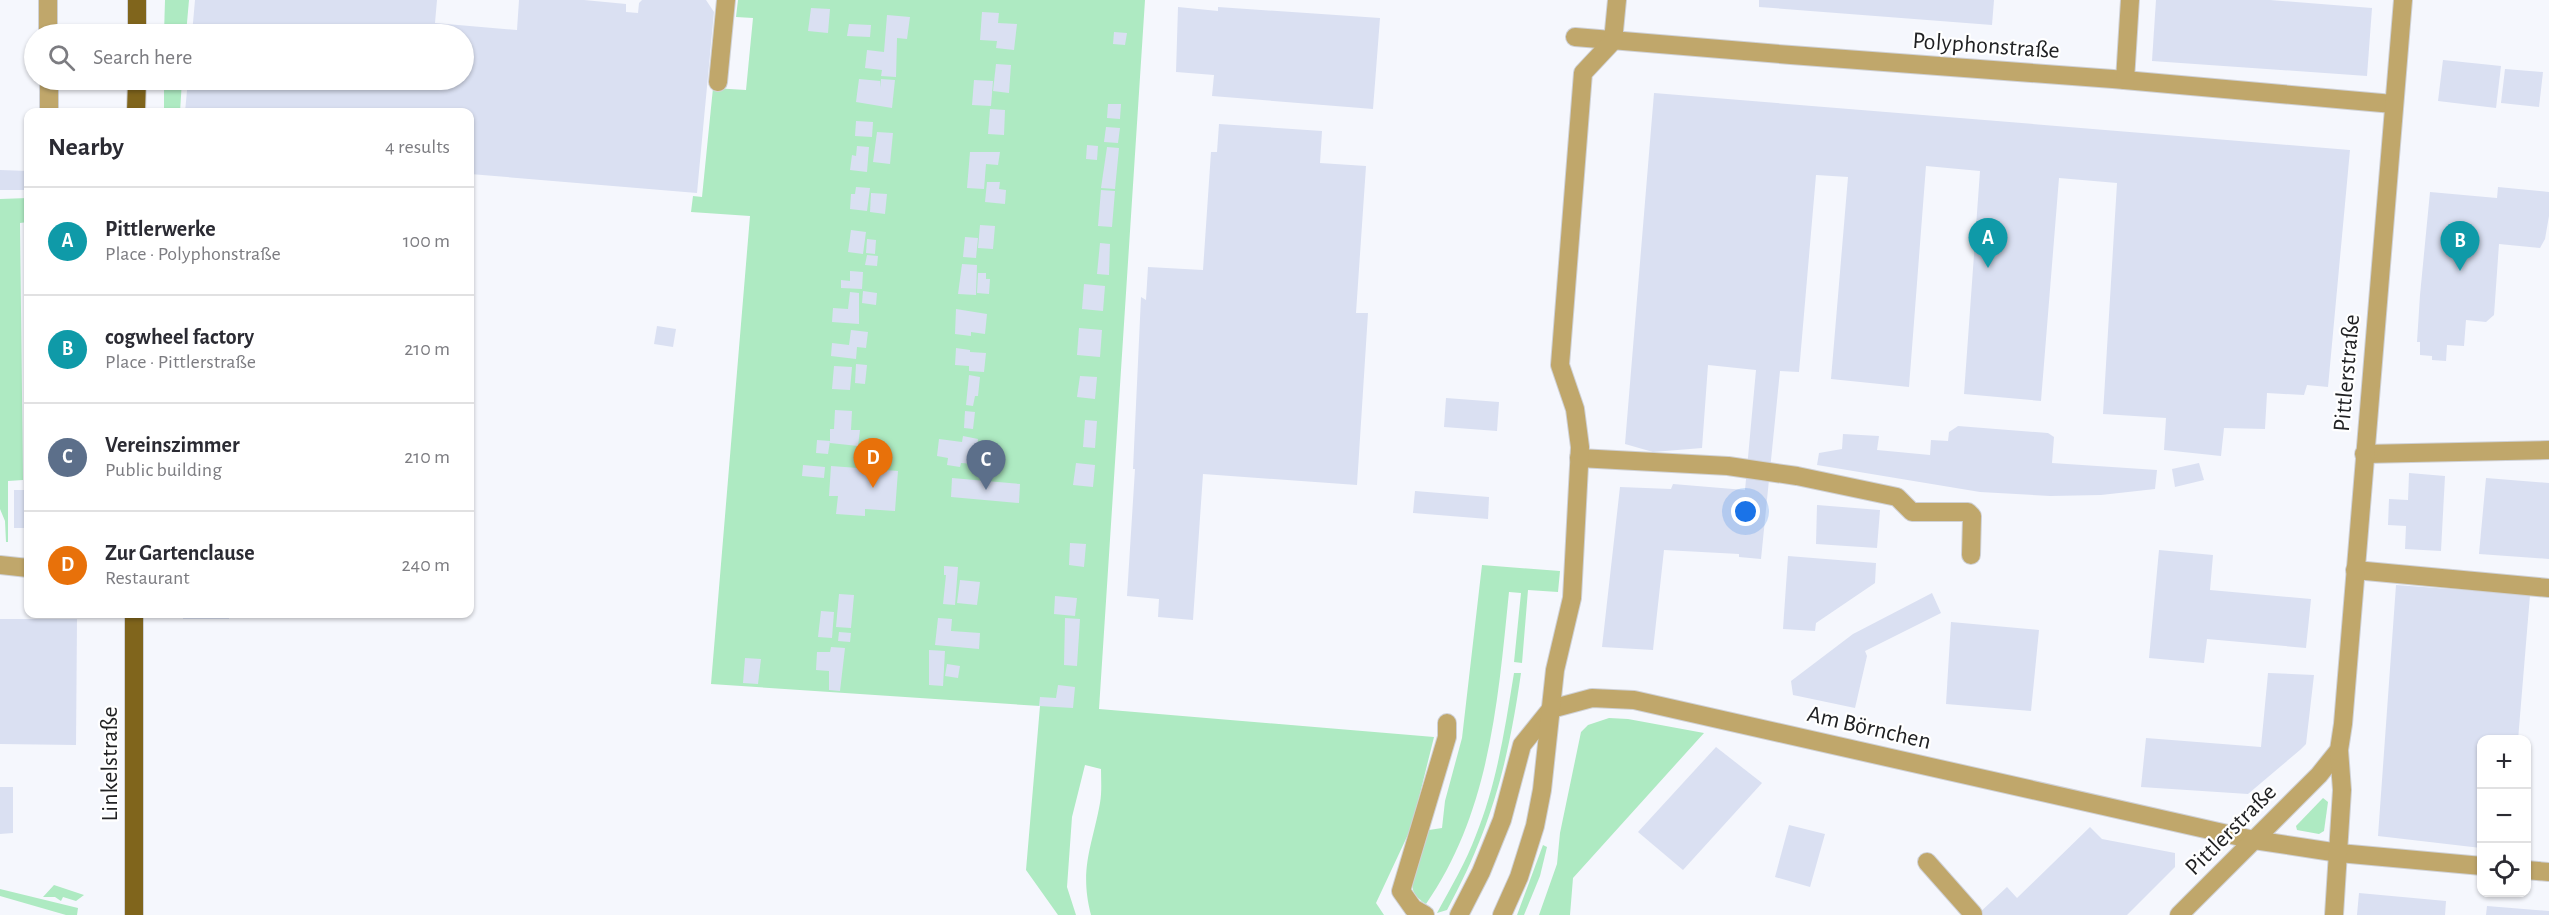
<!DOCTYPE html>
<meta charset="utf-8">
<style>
:root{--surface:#fff;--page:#f7f7f7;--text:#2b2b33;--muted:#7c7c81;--line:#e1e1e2;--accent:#2563eb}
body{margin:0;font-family:"Alegreya Sans",sans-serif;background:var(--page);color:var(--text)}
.controls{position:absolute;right:18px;bottom:18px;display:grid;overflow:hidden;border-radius:12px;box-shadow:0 2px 4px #0004}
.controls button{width:54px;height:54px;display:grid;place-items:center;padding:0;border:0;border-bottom:2px solid var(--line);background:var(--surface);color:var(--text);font:30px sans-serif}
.you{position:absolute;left:1746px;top:512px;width:21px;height:21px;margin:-15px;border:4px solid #fff;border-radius:50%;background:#1a73e8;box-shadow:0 0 0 9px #1a73e833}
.badge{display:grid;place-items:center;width:39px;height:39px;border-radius:50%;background:var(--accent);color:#fff;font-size:20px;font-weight:700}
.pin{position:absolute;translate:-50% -50px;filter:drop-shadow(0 2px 3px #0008)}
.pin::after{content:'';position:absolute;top:32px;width:21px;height:18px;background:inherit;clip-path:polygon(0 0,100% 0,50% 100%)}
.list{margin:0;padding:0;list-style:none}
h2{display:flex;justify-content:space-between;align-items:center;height:78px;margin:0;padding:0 24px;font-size:26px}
h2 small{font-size:20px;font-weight:400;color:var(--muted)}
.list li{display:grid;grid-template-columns:39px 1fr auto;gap:18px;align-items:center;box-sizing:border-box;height:108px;padding:0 24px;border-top:2px solid var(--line)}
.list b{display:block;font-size:22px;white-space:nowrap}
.list p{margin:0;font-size:20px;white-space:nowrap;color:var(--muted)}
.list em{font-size:20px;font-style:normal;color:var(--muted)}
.icon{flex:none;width:33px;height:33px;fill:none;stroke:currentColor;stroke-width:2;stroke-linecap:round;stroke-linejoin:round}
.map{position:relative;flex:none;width:2549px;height:915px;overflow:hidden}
.search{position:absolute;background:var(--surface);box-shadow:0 2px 4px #0004;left:24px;top:24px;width:450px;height:66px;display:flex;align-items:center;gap:15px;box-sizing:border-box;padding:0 21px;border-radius:33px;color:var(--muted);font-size:22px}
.panel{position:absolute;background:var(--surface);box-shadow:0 2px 4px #0004;left:24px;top:108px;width:450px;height:510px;border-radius:12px}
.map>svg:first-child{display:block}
.green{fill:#aeeac2}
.building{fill:#dae0f2}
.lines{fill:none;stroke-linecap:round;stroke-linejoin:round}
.minor-casing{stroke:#cfd1d6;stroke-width:20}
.major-casing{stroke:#cfd1d6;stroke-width:20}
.minor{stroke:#c0a76b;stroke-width:18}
.major{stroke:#80651c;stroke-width:18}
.labels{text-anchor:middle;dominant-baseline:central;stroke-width:4.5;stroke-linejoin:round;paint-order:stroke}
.street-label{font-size:24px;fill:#212224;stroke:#fff}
</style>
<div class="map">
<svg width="2549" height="915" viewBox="0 0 2549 915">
<rect width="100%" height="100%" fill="#f5f7fd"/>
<g class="green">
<polygon points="165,0 189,0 186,34 164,34"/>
<path d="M738 0H1145L1099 709 1434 737 1412 826 1376 903 1384 915H1091C1079 869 1092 847 1100 803 1102 792 1101 780 1101 769L1085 765 1072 817 1067 887 1076 915H1058L1026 870 1040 706 711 684 750 216 691 212 693 196 702 197 713 88 746 90 753 18 736 17Z"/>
<polygon points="164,80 182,80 180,112 164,112"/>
<polygon points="28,198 28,222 20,223 23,480 8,481 8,542 6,542 5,521 0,509 0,199"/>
<path d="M1482 565 1560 571 1558 592 1528 590 1522 663 1514 662 1521 593 1509 592C1498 700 1490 812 1426 904 1421 901 1415 896 1413 890 1409 878 1425 843 1429 830L1442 828 1445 801 1462 738Z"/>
<path d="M1514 673H1521C1508 764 1491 829 1447 910L1437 913C1451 887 1466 862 1476 835 1497 783 1505 728 1514 673Z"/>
<polygon points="1609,718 1628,719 1704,733 1573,878 1570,915 1539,915 1557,864 1560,833 1581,732 1588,725"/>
<polygon points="2323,798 2328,802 2324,831 2319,834 2297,830 2296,826"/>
<polygon points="1543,845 1547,847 1540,876 1524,915 1517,915"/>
<polygon points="54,885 84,895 76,901 63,897 61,901 55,897 43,897"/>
<polygon points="0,889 78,908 77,915 66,915 0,896"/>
</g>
<g class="building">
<polygon points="195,0 437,0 435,23 517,30 519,0 584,0 626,4 626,12 638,13 639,3 642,0 706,0 714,12 697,193 470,174 470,112 185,112 188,80 464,80 464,34 192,34"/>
<polygon points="1759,0 1994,0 1992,25 1759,7"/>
<polygon points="2156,0 2270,0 2372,8 2367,76 2152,61"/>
<polygon points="1178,7 1218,11 1218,7 1380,18 1373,109 1212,96 1214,75 1176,72"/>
<polygon points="811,8 830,9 828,33 808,31"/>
<polygon points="982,12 999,13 998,23 1017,24 1014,50 996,48 997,41 980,40"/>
<polygon points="887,15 910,17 907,39 897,38 896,77 881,76 882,70 865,68 867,50 884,52"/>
<polygon points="849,24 871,25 870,37 847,36"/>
<polygon points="1114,32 1127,33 1125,45 1113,44"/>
<polygon points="2443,60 2501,66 2496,108 2438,101"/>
<polygon points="996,64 1011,65 1009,93 993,91"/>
<polygon points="2505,69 2543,72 2539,107 2501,103"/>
<polygon points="859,79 880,81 880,88 881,79 895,80 892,108 856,102"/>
<polygon points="974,80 993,81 991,106 972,105"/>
<polygon points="1654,93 2350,150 2328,387 2307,385 2304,395 2267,393 2265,429 2224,428 2221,456 2164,450 2166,418 2103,414 2117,183 2059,178 2041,401 1964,394 1980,171 1926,166 1909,387 1831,379 1848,177 1816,175 1799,372 1780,371 1761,559 1739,557 1739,554 1664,550 1653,650 1602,647 1620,487 1671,489 1673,484 1745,490 1756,370 1708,365 1702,448 1653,452 1625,444"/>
<polygon points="1108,104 1121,104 1120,119 1107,118"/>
<polygon points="990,109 1005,110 1004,135 988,134"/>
<polygon points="856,121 873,122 872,137 855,136"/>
<polygon points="1219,124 1322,131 1320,163 1366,166 1356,313 1368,313 1357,485 1203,474 1193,620 1158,617 1159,599 1127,596 1135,469 1133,469 1141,297 1146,300 1148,267 1203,270 1211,152 1217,152"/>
<polygon points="1106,127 1120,128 1118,143 1104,142"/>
<polygon points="877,132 893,133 890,164 873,162"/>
<polygon points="1087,145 1098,146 1097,160 1086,159"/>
<polygon points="857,146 869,147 867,172 850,170 852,155 856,156"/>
<polygon points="1107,147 1119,148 1115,189 1101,188"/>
<polygon points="970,152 1000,152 998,165 986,164 984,189 967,188"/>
<polygon points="0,170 28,171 28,190 0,190"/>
<polygon points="987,182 1000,182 999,189 1006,190 1005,204 985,202"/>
<polygon points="856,187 870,188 867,211 850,209 851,194 855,194"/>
<polygon points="2498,187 2549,192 2549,216 2545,239 2540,248 2499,244 2494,315 2486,322 2466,320 2464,346 2447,345 2446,361 2432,360 2432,356 2420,355 2420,342 2417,342 2420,295 2430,192 2497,198"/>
<polygon points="1101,190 1115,191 1112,227 1098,226"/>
<polygon points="871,193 887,194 885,214 870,212"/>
<polygon points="980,225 995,226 993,249 978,248"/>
<polygon points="851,230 866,232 863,254 848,252"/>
<polygon points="965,237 978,238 976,258 963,257"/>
<polygon points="867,239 876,240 875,254 866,253"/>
<polygon points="1100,243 1110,244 1109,275 1097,274"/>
<polygon points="867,255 878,256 877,266 865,265"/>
<polygon points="962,264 977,265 976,295 958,294"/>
<polygon points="850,271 863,272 862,289 841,288 841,280 850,281"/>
<polygon points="978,273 986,273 986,279 990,279 989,294 977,293"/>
<polygon points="1084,284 1105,286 1103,311 1082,309"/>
<polygon points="863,291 877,293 876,305 862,303"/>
<polygon points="850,292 859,293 859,324 832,322 833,308 848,309"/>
<polygon points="956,309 987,314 985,334 971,332 971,336 955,334"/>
<polygon points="657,326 676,329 673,347 654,344"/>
<polygon points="1079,328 1102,330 1100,357 1077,355"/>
<polygon points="851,330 868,332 866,348 857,347 856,359 831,356 832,343 849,345"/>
<polygon points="956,348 970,350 970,352 986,353 984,372 969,371 969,366 955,365"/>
<polygon points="856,364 867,365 865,384 855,383"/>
<polygon points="834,366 852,367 850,390 832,389"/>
<polygon points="969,375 980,377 978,396 975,396 973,406 966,405"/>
<polygon points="1080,376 1097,377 1095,399 1077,397"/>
<polygon points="1446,398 1499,402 1497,431 1444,427"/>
<polygon points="835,410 852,411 851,430 860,430 858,446 830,443 830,441 828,454 816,453 817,440 830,441 830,429 834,429"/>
<polygon points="965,411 975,412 973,429 964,428"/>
<polygon points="1085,420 1097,421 1095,448 1083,447"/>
<polygon points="1958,426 2048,433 2054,437 2052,463 2157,470 2155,489 2101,495 2050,496 1980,492 1817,465 1819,453 1842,449 1843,434 1879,436 1877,450 1930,455 1931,440 1948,441 1949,432"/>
<polygon points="963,436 978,439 975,464 961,463 960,467 947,465 948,458 937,456 939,439 962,442"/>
<polygon points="1076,463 1095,465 1093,487 1073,485"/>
<polygon points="2199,463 2204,480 2175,487 2172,469"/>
<polygon points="803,465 825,467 824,478 802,476"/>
<polygon points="831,466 898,471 895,511 865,509 865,516 836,514 838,496 829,496"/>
<polygon points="2409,473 2445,476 2441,551 2405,549 2406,526 2388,525 2389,499 2408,500"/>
<polygon points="952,478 1020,484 1019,503 951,497"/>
<polygon points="2486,478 2549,483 2549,559 2479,554"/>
<rect x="14" y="490" width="14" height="38"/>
<polygon points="1415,491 1489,497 1488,519 1413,513"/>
<polygon points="1817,505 1880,510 1877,548 1816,544"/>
<polygon points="1070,543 1086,544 1084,567 1069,565"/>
<polygon points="2159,550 2213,555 2210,590 2311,599 2306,648 2207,639 2204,663 2149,658"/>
<polygon points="1788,556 1876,563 1875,583 1816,623 1815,631 1783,629"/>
<polygon points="944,566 958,567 955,605 943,604 946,575 944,575"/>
<polygon points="960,580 980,582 977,605 957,603"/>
<polygon points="2396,585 2530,595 2518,740 2481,740 2481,848 2378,836"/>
<polygon points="1932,593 1941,613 1865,651 1867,656 1855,708 1793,695 1791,681 1853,634"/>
<polygon points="839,594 854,595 851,628 836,627"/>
<polygon points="1055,596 1077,598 1075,616 1054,614"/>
<polygon points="821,611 834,612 832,638 818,637"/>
<rect x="183" y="614" width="46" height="5"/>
<polygon points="938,618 952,619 951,631 980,633 979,649 935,645"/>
<polygon points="1065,618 1080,619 1077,666 1064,665"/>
<polygon points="0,619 77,619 76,745 0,744"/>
<polygon points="1951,622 2039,630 2031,711 1946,704"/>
<polygon points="839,632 851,633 850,642 838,641"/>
<polygon points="831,647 845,648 840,691 829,690 829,671 816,670 817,652 830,652"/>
<polygon points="929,650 945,651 943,686 929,685"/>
<polygon points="745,658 761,659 758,684 743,683"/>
<polygon points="947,664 960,666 958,678 945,676"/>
<polygon points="2268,673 2314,675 2306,744 2300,750 2248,794 2141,787 2146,738 2261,747"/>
<polygon points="1058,685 1075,687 1073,708 1039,706 1040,697 1056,698"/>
<polygon points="1716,747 1762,783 1683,870 1638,832"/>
<polygon points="0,787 13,787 13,833 0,834"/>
<polygon points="1789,825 1825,834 1810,887 1775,877"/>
<polygon points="2090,827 2102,839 2175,853 2175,867 2127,915 1977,915 2007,887 2017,898"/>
<polygon points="2359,893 2446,901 2445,915 2357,915"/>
<polygon points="2487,906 2549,911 2549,915 2486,915"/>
</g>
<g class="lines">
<g class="minor-casing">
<g id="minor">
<polyline points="48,0 48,34"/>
<polyline points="1575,37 1791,55 2113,79 2393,104"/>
<polyline points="49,80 49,112"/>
<polyline points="2125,80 2130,0"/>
<polyline points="718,82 726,0"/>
<polyline points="2364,454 2549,450"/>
<polyline points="1579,458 1728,466 1797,476 1897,497 1912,512 1968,512 1972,516 1971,555"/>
<polyline points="0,565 28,568"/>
<polyline points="2355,570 2549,588"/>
<polyline points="1551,709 1592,698 1634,700 2254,840 2339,853 2482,866"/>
<polyline points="1927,862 1973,914"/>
<polyline points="2526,870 2549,872"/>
<polyline points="1425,915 1413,908 1401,891 1447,737 1447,723"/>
<polyline points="1459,915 1481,872 1502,820 1522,745 1551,709"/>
<polyline points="1502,915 1519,877 1535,826 1542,790 1555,670 1572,598 1580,447 1575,409 1560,365 1583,73 1613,41 1617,0"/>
<polyline points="2179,915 2319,775 2339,750 2343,724 2403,0"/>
<polyline points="2334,915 2342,790 2339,750"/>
</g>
</g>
<g class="major-casing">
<g id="major">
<polyline points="137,34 137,0"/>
<polyline points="136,112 137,80"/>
<polyline points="134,915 134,614"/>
</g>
</g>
<use href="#minor" class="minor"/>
<use href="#major" class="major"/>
</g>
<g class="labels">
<g class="street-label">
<text transform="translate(1986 46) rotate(4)">Polyphonstraße</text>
<text transform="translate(2347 373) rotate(-85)">Pittlerstraße</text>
<text transform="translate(1869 728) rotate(13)">Am Börnchen</text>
<text transform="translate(110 764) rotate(-90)">Linkelstraße</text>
<text transform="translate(2231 830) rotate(-45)">Pittlerstraße</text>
</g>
</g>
</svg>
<div class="controls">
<button>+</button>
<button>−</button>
<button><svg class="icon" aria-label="locate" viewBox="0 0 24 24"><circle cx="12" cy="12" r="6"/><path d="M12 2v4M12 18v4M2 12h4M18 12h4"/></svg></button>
</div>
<div class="you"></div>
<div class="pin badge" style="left:1988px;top:268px;background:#0f9aa8">A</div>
<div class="pin badge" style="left:2460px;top:271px;background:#0f9aa8">B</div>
<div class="pin badge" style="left:986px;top:490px;background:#5c6f8a">C</div>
<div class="pin badge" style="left:873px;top:488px;background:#e8710a">D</div>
<div class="search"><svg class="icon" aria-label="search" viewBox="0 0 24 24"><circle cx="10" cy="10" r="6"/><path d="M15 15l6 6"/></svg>Search here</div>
<section class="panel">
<h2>Nearby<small>4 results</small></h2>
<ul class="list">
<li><span class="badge" style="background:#0f9aa8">A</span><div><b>Pittlerwerke</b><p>Place · Polyphonstraße</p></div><em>100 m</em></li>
<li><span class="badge" style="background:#0f9aa8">B</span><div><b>cogwheel factory</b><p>Place · Pittlerstraße</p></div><em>210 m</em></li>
<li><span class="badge" style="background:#5c6f8a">C</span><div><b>Vereinszimmer</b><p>Public building</p></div><em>210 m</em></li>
<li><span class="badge" style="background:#e8710a">D</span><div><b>Zur Gartenclause</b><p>Restaurant</p></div><em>240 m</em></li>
</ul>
</section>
</div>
